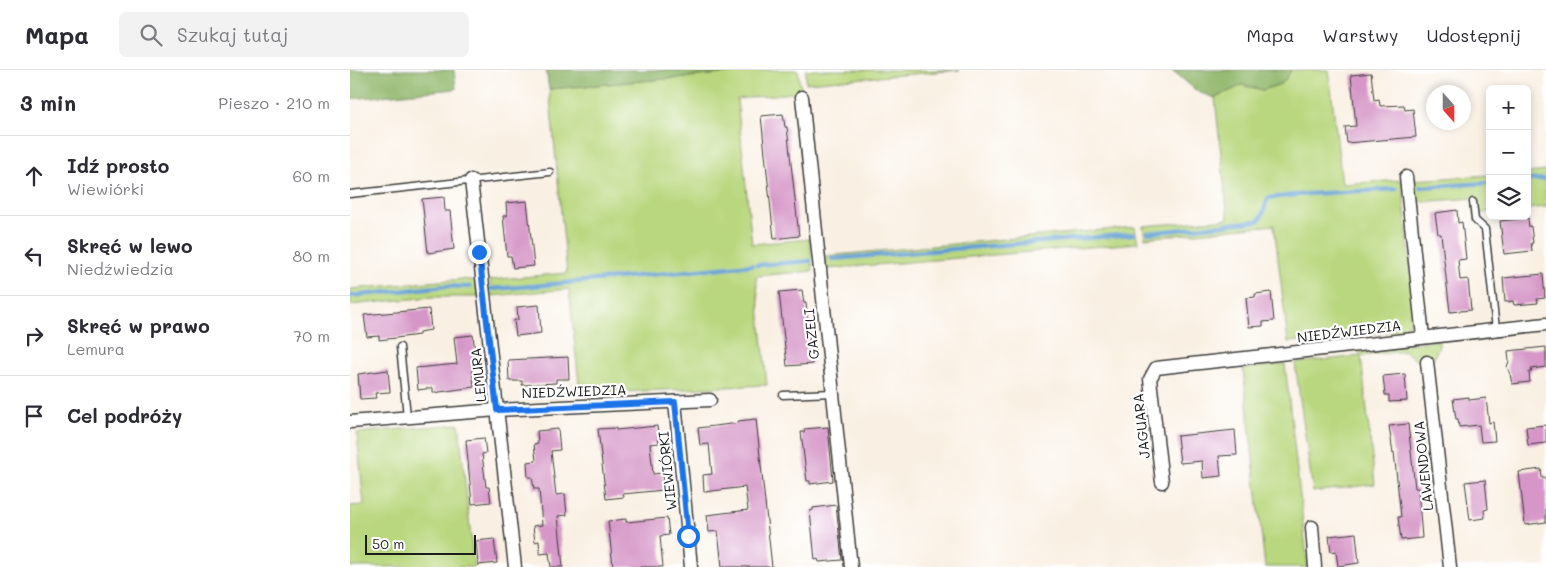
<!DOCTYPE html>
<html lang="pl">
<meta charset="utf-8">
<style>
:root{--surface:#fff;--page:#f2f2f3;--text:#2b2b33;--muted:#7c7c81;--line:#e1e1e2}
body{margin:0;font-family:Mali,sans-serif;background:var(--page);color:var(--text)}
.controls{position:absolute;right:15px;top:15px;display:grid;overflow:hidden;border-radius:8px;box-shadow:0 2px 8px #0003}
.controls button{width:45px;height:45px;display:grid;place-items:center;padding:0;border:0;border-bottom:1px solid var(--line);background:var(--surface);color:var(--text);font:25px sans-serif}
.compass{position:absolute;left:1076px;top:15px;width:45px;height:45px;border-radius:50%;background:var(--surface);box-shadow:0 2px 8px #0003;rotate:159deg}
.scale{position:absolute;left:15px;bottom:12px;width:111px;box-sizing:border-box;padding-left:5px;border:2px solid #1c1c1c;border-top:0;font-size:14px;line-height:18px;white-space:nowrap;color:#1c1c1c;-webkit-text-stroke:4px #fff;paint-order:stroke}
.stop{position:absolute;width:15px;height:15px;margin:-11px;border:4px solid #1a73e8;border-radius:50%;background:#fff}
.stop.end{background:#1a73e8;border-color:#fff;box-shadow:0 1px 5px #0008}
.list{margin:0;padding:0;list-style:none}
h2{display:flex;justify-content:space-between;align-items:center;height:65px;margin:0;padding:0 20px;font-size:21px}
h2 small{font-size:16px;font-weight:400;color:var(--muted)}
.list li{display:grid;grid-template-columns:32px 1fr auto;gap:15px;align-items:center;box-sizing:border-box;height:80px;padding:0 20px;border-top:1px solid var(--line)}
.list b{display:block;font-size:19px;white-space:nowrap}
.list p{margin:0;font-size:16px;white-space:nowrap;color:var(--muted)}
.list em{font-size:16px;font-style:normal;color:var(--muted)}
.icon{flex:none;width:28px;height:28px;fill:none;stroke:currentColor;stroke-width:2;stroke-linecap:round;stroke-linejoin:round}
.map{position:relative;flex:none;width:1196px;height:497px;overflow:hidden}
header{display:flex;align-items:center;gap:30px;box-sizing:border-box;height:70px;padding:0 25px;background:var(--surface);border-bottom:1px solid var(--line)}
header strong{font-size:24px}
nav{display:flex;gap:28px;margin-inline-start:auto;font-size:18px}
.search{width:350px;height:45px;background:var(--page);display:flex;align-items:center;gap:12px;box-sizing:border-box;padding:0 18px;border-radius:8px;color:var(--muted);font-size:19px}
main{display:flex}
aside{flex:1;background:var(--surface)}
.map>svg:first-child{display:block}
.green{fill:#b9d77e;stroke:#6a7a4d}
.forest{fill:#92b86d;stroke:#576a44}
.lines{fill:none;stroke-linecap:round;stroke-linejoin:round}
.stream{stroke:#639fd3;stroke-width:4.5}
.building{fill:#d697c8}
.lane-casing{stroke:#3d3c3a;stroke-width:9}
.street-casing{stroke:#3d3c3a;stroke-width:15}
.lane{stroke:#fff;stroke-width:6}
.street{stroke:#fff;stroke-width:12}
.route{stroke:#1a73e8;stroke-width:6}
.labels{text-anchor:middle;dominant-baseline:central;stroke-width:4.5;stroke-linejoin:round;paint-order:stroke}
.street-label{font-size:14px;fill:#1c1c1c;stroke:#fff}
</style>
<header>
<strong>Mapa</strong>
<div class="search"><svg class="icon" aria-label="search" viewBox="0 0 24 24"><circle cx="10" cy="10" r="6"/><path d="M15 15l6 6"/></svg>Szukaj tutaj</div>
<nav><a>Mapa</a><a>Warstwy</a><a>Udostępnij</a></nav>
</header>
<main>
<aside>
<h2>3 min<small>Pieszo · 210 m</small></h2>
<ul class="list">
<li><svg class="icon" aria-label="ahead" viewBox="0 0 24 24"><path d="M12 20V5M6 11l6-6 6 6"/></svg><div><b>Idź prosto</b><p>Wiewiórki</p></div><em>60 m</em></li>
<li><svg class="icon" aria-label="left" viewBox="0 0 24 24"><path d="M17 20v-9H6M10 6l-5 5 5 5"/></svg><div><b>Skręć w lewo</b><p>Niedźwiedzia</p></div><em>80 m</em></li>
<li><svg class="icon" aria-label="right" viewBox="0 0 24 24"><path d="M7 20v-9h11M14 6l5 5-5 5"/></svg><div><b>Skręć w prawo</b><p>Lemura</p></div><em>70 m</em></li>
<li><svg class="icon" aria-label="arrive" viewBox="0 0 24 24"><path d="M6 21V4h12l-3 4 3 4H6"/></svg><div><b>Cel podróży</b></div></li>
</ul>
</aside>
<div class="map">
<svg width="1196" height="497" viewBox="0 0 1196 497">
<rect width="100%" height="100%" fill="#fff"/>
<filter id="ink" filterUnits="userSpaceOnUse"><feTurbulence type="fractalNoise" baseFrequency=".02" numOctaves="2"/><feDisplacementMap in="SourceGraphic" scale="10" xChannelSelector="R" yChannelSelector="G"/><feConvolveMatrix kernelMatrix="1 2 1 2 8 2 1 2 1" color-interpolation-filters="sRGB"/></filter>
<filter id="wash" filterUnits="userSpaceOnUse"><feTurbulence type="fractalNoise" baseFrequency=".0096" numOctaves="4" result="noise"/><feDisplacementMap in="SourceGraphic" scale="20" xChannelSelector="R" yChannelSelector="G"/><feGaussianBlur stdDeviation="1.12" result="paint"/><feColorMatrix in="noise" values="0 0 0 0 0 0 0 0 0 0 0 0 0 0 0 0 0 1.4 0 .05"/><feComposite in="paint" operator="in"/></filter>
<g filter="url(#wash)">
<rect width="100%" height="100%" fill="#f9f0e3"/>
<g class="green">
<polygon points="383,0 448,0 451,22 387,29 402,174 460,169 463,201 406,206 417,315 230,324 219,219 142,226 140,210 217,203 199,19 383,3"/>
<polygon points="456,0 610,0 456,13"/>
<polygon points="941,0 979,0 992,114 1052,110 1065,241 1063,247 1053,260 938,272 924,155 795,168 793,156 878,149 865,28 892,15 913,20 930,14 936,9"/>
<polygon points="1196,101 1196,137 1177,139 1177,103"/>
<polygon points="1140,105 1140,142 1129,144 1126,128 1066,132 1063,110"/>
<polygon points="785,157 788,173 476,199 475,186"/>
<polygon points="112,209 126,211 128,227 82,227 0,235 0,219"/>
<polygon points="1089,270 1089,276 1083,289 1067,291 1055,281 1011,286 1025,414 963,422 945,293 1010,286 1010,280"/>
<polygon points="935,294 958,497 915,497 893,299"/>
<polygon points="109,354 124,497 0,497 0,436 14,435 7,363"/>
</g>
<g class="forest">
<polygon points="0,0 104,0 106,19 0,29"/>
<polygon points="196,0 383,0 384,3 199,19"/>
<polygon points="822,0 941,0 936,9 930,14 913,20 892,15 865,28 848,22"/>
</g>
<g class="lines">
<g class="stream">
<polyline points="1177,110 1196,109"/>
<polyline points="1070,117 1140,113"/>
<path d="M798 163 908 151C916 143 913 138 918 128L957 124 1046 119"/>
<polyline points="482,189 784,164"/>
<polyline points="407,195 460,191"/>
<polyline points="140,219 184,216 402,195"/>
<polyline points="0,226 96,216 120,217"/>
</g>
</g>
<g id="blocks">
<g class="building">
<polygon points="1021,3 1024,30 1029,29 1030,36 1054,35 1055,40 1063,39 1066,67 997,73 995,57 1006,56 1001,5"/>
<polygon points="433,44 435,57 437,57 449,166 424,169 411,46"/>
<polygon points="94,127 95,141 100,141 104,179 78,183 72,129"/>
<polygon points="177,131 184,196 163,198 161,186 157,186 153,146 157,146 156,133"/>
<polygon points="1107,140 1108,153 1112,152 1116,189 1108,190 1110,210 1118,209 1121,240 1100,242 1091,164 1088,164 1085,143"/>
<polygon points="1178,148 1179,157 1181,156 1183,173 1181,173 1182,181 1154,184 1150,151"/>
<polygon points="1193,204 1195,228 1187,229 1188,233 1164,235 1163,231 1155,232 1153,208"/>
<polygon points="452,220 454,233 456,233 462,294 437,296 429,222"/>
<polygon points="921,222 924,251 913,252 913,256 899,257 896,228 905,227 905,224"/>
<polygon points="189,235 191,263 166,266 164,250 168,250 167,237"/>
<polygon points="79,239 81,260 69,262 69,265 46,268 29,270 29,266 17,267 14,245"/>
<polygon points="123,265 126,290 121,290 124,317 83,323 83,318 68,320 66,298 107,294 104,267"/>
<polygon points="1196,277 1196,297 1181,299 1182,302 1179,302 1180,312 1162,314 1160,304 1157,297 1159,291 1158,281"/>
<polygon points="218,287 219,309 206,309 206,313 172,315 172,311 159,311 158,290"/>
<polygon points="38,300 40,322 25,323 26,328 10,329 8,304"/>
<polygon points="1055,304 1057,331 1039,332 1039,325 1035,325 1033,306"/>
<polygon points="1119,327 1119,330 1136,328 1139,353 1143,352 1145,371 1131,372 1129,355 1109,357 1108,349 1106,349 1103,329"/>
<polygon points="406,349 422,497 372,497 368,461 359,462 357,445 398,440 395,417 354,422 353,405 362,404 359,374 350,375 348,358 389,353 388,351"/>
<polygon points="1058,354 1065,418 1068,418 1072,468 1051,470 1048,447 1051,447 1044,382 1043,383 1039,356"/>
<polygon points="1196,355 1196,373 1178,375 1176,357"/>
<polygon points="307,356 309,373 300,374 303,404 312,403 314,420 273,424 274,427 256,429 248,359 266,358 266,360"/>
<polygon points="478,357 483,411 460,414 460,411 457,411 451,362 455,362 454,359"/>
<polygon points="208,359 210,380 201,381 206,425 215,424 217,445 208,446 213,497 201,497 199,483 190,484 189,471 185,472 183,456 192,455 189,419 184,419 182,407 178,407 177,392 186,391 184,374 188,373 187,361"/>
<polygon points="885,360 887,385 869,386 871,406 853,408 852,391 830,393 827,366"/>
<polygon points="134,368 136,383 132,384 136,417 139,417 141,432 122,434 116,370"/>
<polygon points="1191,399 1192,408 1196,408 1196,452 1175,455 1169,402"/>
<polygon points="1135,410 1138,439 1134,440 1135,448 1120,450 1115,412"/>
<polygon points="486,435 492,490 469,492 468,489 465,490 460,441 463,440 463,438"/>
<polygon points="317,448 319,465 310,466 313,497 263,497 258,451 276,449 276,452"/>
<polygon points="1006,463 1009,493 988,496 986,481 981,482 979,466"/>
<polygon points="144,469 147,493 128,495 126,471"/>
</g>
</g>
</g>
<g filter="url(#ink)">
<use href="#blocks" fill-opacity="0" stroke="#3d3c3a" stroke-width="1"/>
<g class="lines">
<g class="lane-casing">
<g id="lane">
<polyline points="0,124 200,102"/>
<polyline points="1123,132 1125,150 1135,159 1146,259"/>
<polyline points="50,277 57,346"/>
<polyline points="433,325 483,323"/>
</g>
</g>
<g class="street-casing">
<g id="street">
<polyline points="452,27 501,497"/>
<polyline points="1056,107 1073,267"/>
<polyline points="121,110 165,497"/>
<polyline points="1077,292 1100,497"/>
<polyline points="325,332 341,497"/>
<polyline points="0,352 147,340 360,330"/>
<polyline points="812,412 800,309 806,298 1196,254"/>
<polyline points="962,457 965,497"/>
</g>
</g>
<use href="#lane" class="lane"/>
<use href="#street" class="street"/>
</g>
</g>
<g class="lines" filter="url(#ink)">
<polyline class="route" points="129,182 147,340 325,332 338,466"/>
</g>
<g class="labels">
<g class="street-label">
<text transform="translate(999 261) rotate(-7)">NIEDŹWIEDZIA</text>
<text transform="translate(461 264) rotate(-96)">GAZELI</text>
<text transform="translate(128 305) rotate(-96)">LEMURA</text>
<text transform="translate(224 321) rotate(-2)">NIEDŹWIEDZIA</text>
<text transform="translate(791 356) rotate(-96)">JAGUARA</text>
<text transform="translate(1073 396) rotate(-96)">LAWENDOWA</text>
<text transform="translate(317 401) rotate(-96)">WIEWIÓRKI</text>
</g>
</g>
</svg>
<div class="controls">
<button>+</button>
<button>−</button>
<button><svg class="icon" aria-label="layers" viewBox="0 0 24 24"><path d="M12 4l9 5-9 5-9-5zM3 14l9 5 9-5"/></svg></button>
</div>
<svg class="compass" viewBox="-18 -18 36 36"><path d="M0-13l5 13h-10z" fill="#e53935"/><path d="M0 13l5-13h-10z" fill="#7c7c81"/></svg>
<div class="scale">50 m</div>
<div class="stop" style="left:338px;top:466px"></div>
<div class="stop end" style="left:129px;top:182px"></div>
</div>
</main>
